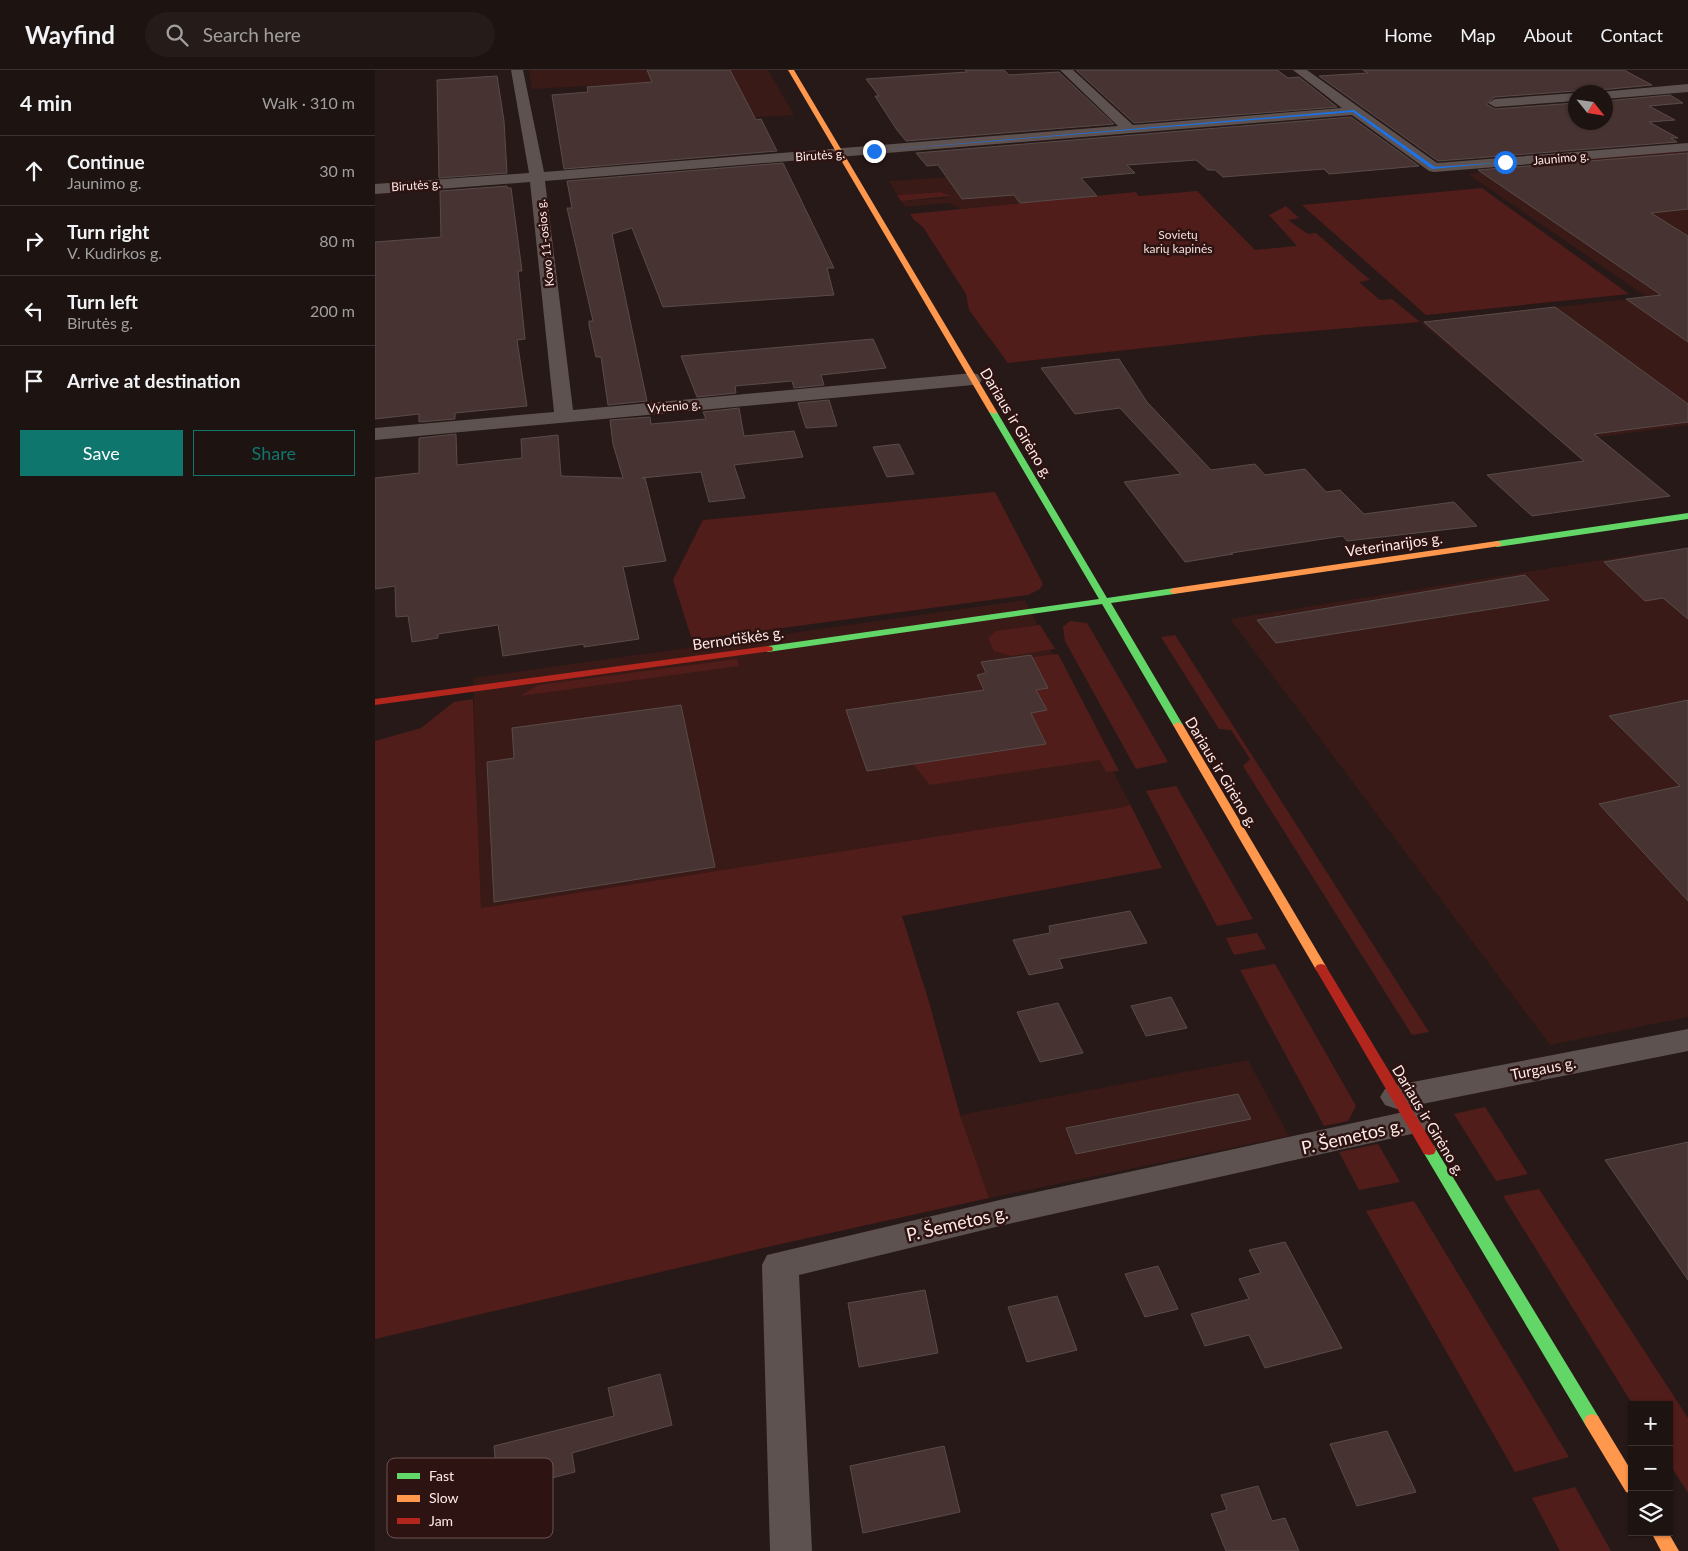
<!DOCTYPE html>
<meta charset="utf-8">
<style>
:root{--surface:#1d1311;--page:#251c1a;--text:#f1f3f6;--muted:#a09e9f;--line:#3b3231;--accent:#0f766e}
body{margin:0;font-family:Lato,sans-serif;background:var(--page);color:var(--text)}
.controls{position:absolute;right:15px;bottom:15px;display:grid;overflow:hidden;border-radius:0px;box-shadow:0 1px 4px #0004}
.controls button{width:45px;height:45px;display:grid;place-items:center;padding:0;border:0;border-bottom:1px solid var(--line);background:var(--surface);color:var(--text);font:25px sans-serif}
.compass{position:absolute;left:1193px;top:15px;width:45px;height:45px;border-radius:50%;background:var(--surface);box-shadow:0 1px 4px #0004;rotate:120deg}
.stop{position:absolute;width:15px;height:15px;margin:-11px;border:4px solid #1a73e8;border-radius:50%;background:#fff}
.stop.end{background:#1a73e8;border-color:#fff;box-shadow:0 1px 5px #0008}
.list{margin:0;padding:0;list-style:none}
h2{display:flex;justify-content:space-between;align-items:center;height:65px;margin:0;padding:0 20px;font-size:21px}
h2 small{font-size:16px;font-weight:400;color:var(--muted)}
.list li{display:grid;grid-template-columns:32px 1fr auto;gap:15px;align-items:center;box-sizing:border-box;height:70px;padding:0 20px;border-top:1px solid var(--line)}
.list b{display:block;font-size:19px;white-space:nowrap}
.list p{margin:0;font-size:16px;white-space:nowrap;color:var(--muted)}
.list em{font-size:16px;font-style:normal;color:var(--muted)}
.actions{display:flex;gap:10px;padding:15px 20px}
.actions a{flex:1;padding:11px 0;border:1px solid var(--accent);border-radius:0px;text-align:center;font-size:18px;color:var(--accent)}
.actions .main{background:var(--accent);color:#fff}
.icon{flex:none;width:28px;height:28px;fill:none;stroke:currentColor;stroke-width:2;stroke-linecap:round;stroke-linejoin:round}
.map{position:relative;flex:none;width:1313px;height:1481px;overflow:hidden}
header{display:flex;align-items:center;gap:30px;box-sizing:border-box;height:70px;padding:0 25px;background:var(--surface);border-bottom:1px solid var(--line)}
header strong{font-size:24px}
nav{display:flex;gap:28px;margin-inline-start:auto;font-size:18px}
.search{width:350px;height:45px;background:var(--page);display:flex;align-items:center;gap:12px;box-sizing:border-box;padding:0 18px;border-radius:28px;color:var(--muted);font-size:19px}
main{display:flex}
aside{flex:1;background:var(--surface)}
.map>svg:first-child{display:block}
.built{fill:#391a17}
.green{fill:#511d1a}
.building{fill:#473432;stroke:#584b49}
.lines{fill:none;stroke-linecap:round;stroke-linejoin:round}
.street{fill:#5e5251;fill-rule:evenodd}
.fast{fill:#63d668;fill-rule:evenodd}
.slow{fill:#ff974d;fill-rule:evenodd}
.jam{fill:#b3261e;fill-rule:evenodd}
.route{fill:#1a73e8}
.labels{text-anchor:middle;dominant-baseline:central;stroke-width:5;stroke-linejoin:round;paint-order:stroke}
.far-street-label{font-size:12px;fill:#feebe8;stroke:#2d1311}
.far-park-label{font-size:12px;fill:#f4dedb;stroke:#2d1311}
.street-label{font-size:15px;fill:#feebe8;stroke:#2d1311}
.near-street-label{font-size:18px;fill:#feebe8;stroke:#2d1311}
.key{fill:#2d1311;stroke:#6c5452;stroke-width:1}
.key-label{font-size:14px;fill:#feebe8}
</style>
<header>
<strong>Wayfind</strong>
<div class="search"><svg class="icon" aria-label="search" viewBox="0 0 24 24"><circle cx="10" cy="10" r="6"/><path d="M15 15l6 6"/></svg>Search here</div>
<nav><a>Home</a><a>Map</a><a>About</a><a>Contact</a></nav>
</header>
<main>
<aside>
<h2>4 min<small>Walk · 310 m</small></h2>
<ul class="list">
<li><svg class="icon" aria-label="ahead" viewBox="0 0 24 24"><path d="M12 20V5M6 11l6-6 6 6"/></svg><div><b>Continue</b><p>Jaunimo g.</p></div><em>30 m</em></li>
<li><svg class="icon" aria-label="right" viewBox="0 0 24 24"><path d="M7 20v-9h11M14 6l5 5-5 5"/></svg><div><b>Turn right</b><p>V. Kudirkos g.</p></div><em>80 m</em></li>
<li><svg class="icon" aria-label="left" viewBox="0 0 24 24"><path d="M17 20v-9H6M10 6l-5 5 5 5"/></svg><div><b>Turn left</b><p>Birutės g.</p></div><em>200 m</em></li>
<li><svg class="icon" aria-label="arrive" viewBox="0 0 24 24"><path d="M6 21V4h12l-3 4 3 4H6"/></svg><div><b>Arrive at destination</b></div></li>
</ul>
<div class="actions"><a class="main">Save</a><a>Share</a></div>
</aside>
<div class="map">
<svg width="1313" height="1481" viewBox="0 0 1313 1481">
<rect width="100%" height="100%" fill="#271917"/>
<g class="built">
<polygon points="154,0 393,0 419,45 285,53 268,13 157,19"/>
<polygon points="1313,79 1313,355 1187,372 1045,252 1272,227 1093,104 1220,86"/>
<polygon points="672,101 638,123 645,133 585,139 581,136 573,133 530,137 526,131 571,128 576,125 566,122 522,125 514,111"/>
<polygon points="1283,481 1313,506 1313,947 1175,975 855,549"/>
<polygon points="650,530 755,734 749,737 106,838 98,608"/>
<polygon points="873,990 914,1066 614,1128 585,1045"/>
</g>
<g class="green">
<polygon points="1107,118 1254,224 1051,245 927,135"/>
<polygon points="822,121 880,180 922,176 894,145 911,136 924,148 913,150 933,164 941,163 995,210 984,212 1005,230 1017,229 1045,252 888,265 633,293 594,240 591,224 548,157 539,150 535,144 761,122 764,126"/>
<polygon points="566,122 577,126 526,131 522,125"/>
<polygon points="620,422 668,514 665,519 653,525 317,570 298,510 328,450"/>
<polygon points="695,551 712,553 793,692 761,699 690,571 688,557"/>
<polygon points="665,555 680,579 637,586 619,581 613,568 621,561"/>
<polygon points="800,565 1054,962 1037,965 868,696 875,689 856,660 844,659 786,567"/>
<polygon points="683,584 744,701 731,702 725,690 555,715 538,694 671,674 656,643 671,640 661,620 673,618 657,587"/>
<polygon points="362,589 364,596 145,626 163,615"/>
<polygon points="98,629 106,838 749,737 755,734 787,798 527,846 554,932 585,1045 614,1128 401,1175 0,1269 0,671 46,658 79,632"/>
<polygon points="801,716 878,849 842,856 771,721"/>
<polygon points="882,863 891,879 859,885 851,868"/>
<polygon points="900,894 981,1036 973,1051 949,1056 865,900"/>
<polygon points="1110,1037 1153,1104 1121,1111 1079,1044"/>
<polygon points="1003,1074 1025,1112 984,1120 964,1082"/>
<polygon points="1164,1119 1313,1348 1313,1423 1294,1393 1294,1335 1258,1335 1128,1126"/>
<polygon points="1039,1131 1194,1387 1140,1402 991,1141"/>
<polygon points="1200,1417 1236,1481 1185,1481 1157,1428"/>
</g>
<g class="building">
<polygon points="272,0 355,0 381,50 386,49 402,81 189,99 177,25 213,22 212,17 277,12"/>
<polygon points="590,0 629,0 634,5 684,2 739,54 531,71 522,60 500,26 504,26 491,9 592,2"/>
<polygon points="701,0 902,0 913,8 924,7 962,37 759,53"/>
<polygon points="988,0 1249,0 1277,15 1225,20 1223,22 1200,21 1120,27 1111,34 1120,39 1200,33 1200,52 1230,52 1230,31 1295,25 1308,33 1274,36 1300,50 1274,52 1303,68 1296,68 1302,72 1063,91 944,6 993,3"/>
<polygon points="122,6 129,51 132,103 64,108 62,10"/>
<polygon points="976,47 1044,96 954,104 949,99 848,107 840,100 833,100 821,90 752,95 760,103 706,108 722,126 645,133 639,125 587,129 563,95 552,96 541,83"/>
<polygon points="1313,83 1313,139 1276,143 1313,166 1313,272 1251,229 1286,225 1103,100"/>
<polygon points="408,93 459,198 452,198 459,225 288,237 257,158 237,164 272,331 233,335 226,287 221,287 214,255 214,251 218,251 192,138 197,138 192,111"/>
<polygon points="132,116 132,118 136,118 147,201 143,201 150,269 142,270 152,336 80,343 80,349 44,352 44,344 0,349 0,172 66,167 65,121"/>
<polygon points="1180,237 1313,334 1313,352 1219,364 1295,426 1157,446 1112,405 1209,391 1049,252"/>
<polygon points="498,269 511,298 446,305 449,315 419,318 417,311 360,316 361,323 322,327 306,286"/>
<polygon points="744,289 772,332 836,400 880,394 890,405 930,399 951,422 965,420 989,444 1079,432 1102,456 972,471 968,466 856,483 858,484 810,492 749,412 806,404 745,338 700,344 666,298"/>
<polygon points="454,330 462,356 431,358 423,333"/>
<polygon points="364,338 369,366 419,361 428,387 359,395 370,428 334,432 326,402 267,408 270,408 291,491 248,497 264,569 209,577 209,574 128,586 123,555 63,564 63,568 37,572 33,546 21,547 20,516 0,519 0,408 44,403 44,368 81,364 82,395 147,388 146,369 183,365 186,406 248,408 238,374 235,350 275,347 276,354 331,349 328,342"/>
<polygon points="524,374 539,404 512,407 498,377"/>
<polygon points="1313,478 1313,549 1288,528 1270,531 1229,492"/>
<polygon points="1150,505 1174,530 901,573 882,550"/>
<polygon points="656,585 673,618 661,620 672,640 656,643 671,674 492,701 471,640 609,620 602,605 611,603 606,592"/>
<polygon points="1313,630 1313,831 1224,734 1305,716 1234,646"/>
<polygon points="306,635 340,797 119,832 112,692 139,688 137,658"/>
<polygon points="755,841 772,873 684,889 688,898 654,905 638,870 675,863 674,856"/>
<polygon points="796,927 812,958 771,966 756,936"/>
<polygon points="683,933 708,983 665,992 642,942"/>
<polygon points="863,1024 876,1049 701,1084 691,1058"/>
<polygon points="1313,1072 1313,1210 1230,1090"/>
<polygon points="910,1172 967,1278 890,1298 874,1265 830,1276 816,1244 874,1229 864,1209 886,1203 874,1180"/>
<polygon points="783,1196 803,1239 770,1247 750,1204"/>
<polygon points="550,1220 563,1283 484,1297 473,1233"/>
<polygon points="682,1226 702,1280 652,1292 633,1237"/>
<polygon points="285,1304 297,1355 197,1383 200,1402 123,1422 119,1376 239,1346 233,1318"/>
<polygon points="1012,1361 1041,1422 982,1436 955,1374"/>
<polygon points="569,1376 585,1442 488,1463 475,1396"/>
<polygon points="883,1416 897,1451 910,1448 924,1481 851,1481 836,1444 852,1440 846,1425"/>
</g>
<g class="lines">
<g class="street">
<polygon points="136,0 148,0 169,102 743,56 685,0 698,0 758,55 967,38 918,0 932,0 1062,93 1313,73 1313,81 1059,102 1054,101 977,45 170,111 198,340 598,303 605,305 607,309 605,313 598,315 0,370 0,358 179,342 155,112 0,124 0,114 154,103"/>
<polygon points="1313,14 1313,22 1230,29 1230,22 1225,22"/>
<polygon points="1200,23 1200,31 1120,37 1113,33 1120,29"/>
<polygon points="1313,959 1313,981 1022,1039 1010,1035 1005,1027 1010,1019 1022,1015"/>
<polygon points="1038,1040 1050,1043 1055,1052 1050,1061 629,1155 424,1205 437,1481 395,1481 387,1195 392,1185 629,1129"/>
</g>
<g class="fast">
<polygon points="615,340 622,342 732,528 799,518 804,521 799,524 736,533 808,655 807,657 803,658 798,655 727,534 393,582 388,579 393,576 724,529 614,342"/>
<polygon points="1313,443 1313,449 1122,477 1117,474 1122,471"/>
<polygon points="1054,1075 1059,1076 1223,1346 1225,1351 1223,1356 1217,1358 1211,1356 1047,1080 1049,1076"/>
</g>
<g class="slow">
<polygon points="413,0 419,0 622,342 621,344 614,342"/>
<polygon points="1122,471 1127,474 1125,476 799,524 794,521 799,518"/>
<polygon points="803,652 808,655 952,898 950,901 942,901 940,898 798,655"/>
<polygon points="1217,1344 1223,1346 1257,1402 1257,1424 1251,1422 1211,1356 1209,1351 1211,1346"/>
<polygon points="1276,1462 1293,1462 1304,1481 1286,1481"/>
</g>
<g class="jam">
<polygon points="393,576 397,577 398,579 397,581 0,635 0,629"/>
<polygon points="946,894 950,895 952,898 1059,1076 1061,1080 1059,1084 1054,1085 1049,1084 940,898 942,895"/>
</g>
</g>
<polygon class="route" points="979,40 1060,97 1133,92 1057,99 978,42 497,81"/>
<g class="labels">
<g class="far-street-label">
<text transform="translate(445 85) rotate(-4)">Birutės g.</text>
<text transform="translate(1186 88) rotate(-5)">Jaunimo g.</text>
<text transform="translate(41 115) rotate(-4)">Birutės g.</text>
<text transform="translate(170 173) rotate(-96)">Kovo 11-osios g.</text>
<text transform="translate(299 336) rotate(-5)">Vytenio g.</text>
</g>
<g class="far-park-label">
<text x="803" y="164">Sovietų<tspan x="803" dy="14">karių kapinės</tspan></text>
</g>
<g class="street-label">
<text transform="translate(642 353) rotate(59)">Dariaus ir Girėno g.</text>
<text transform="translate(1019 474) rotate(-8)">Veterinarijos g.</text>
<text transform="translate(363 568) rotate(-8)">Bernotiškės g.</text>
<text transform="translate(847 702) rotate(59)">Dariaus ir Girėno g.</text>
<text transform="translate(1168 998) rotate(-11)">Turgaus g.</text>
<text transform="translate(1054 1050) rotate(59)">Dariaus ir Girėno g.</text>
</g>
<g class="near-street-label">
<text transform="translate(977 1066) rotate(-13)">P. Šemetos g.</text>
<text transform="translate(582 1153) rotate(-13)">P. Šemetos g.</text>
</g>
</g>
<rect x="12" y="1388" width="166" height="80" rx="8" class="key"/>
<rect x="22" y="1403" width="23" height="6" fill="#63d668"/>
<rect x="22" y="1425" width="23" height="7" fill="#ff974d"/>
<rect x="22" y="1448" width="23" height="6" fill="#b3261e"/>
<g class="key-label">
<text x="54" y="1411">Fast</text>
<text x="54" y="1433">Slow</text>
<text x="54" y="1456">Jam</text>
</g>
</svg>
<div class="controls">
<button>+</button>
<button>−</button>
<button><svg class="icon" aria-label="layers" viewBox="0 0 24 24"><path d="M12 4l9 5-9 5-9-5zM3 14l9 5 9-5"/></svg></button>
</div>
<svg class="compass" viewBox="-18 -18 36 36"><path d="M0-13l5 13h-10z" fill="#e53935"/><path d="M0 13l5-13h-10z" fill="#a09e9f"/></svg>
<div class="stop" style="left:1130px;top:92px"></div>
<div class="stop end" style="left:499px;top:81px"></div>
</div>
</main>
